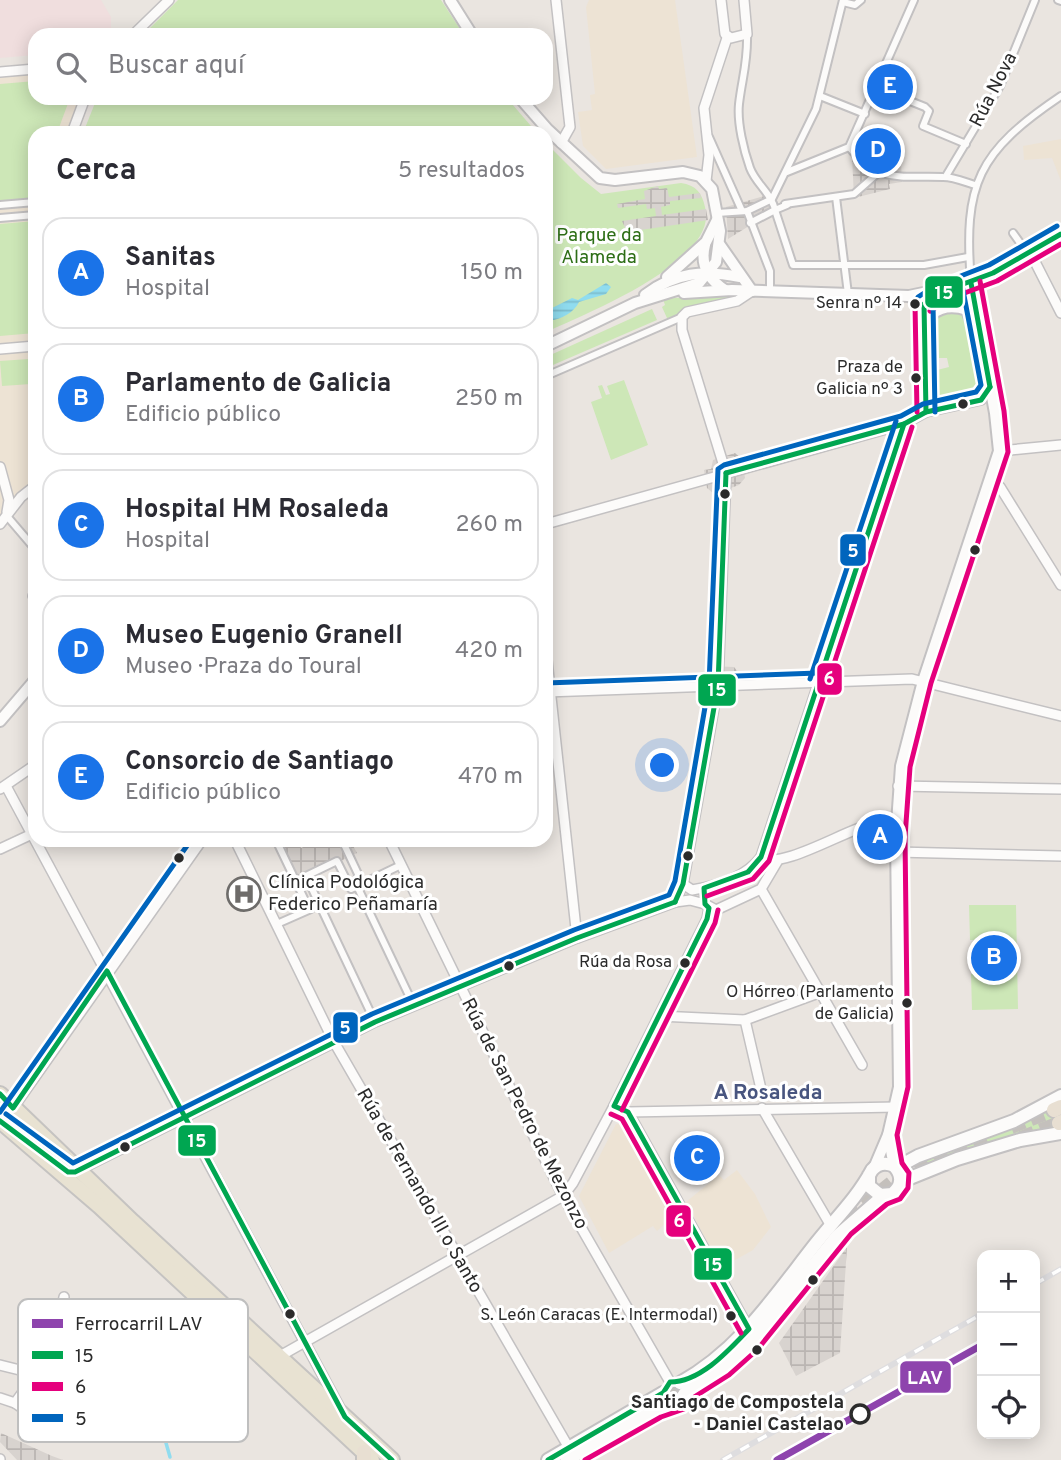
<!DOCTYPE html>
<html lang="es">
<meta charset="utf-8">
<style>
:root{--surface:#fff;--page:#f2f2f3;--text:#2b2b33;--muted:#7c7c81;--line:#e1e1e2;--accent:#1a73e8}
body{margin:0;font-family:Overpass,sans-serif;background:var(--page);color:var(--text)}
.controls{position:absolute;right:21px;bottom:21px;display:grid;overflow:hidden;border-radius:14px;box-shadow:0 4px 18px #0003}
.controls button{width:63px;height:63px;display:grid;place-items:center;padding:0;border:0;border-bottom:2px solid var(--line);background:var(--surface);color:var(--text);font:35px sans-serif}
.you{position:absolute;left:663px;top:766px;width:24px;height:24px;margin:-18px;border:5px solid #fff;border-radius:50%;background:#1a73e8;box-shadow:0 0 0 10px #1a73e833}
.badge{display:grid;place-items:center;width:46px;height:46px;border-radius:50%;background:var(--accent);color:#fff;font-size:23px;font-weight:700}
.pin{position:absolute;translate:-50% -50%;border:4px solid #fff;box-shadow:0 2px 7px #0006}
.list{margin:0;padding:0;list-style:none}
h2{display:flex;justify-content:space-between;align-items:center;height:91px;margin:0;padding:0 28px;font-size:30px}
h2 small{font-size:23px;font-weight:400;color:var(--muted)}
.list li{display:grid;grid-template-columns:46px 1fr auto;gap:21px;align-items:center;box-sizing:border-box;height:112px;margin:0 14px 14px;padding:0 14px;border:2px solid var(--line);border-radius:21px}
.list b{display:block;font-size:26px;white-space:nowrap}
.list p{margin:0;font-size:23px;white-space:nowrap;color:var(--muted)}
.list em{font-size:23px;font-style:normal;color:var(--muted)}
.icon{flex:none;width:38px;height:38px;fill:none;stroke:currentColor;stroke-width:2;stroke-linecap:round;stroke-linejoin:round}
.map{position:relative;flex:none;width:1061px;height:1460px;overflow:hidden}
.search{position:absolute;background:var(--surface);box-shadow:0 4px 18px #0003;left:28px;top:28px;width:525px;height:77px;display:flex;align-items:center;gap:18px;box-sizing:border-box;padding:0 24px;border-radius:21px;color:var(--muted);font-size:26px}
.panel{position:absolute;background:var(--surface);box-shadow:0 4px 18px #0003;left:28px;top:126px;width:525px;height:721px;border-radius:21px}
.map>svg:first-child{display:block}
.education{fill:#ede3d4}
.medical{fill:#f0dede}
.park{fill:#cde7b7}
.plaza{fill:url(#plaza-grid)}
.water{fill:url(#water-rules)}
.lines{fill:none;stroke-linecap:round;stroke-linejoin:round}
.stream{stroke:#90dcef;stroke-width:3.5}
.trunk-tunnel{stroke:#c4c0bc;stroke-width:14;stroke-dasharray:14 7;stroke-linecap:butt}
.pedestrian-casing{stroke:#c3c1c2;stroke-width:10}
.minor-casing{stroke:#c3c1c2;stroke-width:12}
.tertiary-casing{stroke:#c3c1c2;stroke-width:14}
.secondary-casing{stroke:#c3c1c2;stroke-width:16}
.primary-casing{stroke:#c5c3c1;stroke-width:18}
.trunk-casing{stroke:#c5c3c1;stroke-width:18}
.pedestrian{stroke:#fcfbfa;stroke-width:6}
.minor{stroke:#fcfbfa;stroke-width:9}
.tertiary{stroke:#fcfbfa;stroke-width:10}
.secondary{stroke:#fcfbfa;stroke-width:12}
.primary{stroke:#e8e2d2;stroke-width:14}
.trunk{stroke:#e8dfd2;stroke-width:14}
.rail-casing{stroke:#dedddf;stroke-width:6}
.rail{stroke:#fff;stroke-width:3.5;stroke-dasharray:10;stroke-linecap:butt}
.bus-1-casing{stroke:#fff;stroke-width:10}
.bus-2-casing{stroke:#fff;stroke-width:10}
.bus-3-casing{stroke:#fff;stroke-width:10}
.bus-1{stroke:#00a651;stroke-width:5}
.bus-2{stroke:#e5007d;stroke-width:5}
.bus-3{stroke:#0065bd;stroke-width:5}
.rail-1-casing{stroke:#fff;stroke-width:12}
.rail-1{stroke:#8e44ad;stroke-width:7}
.bus-dot{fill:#2b2b2b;stroke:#fff;stroke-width:2.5}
.stop-dot{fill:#fff;stroke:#2b2b2b;stroke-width:3.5}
.labels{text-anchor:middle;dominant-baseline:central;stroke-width:6;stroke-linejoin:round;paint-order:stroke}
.bus-label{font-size:17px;fill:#2b2b2b;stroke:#fff;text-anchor:end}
.street-label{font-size:19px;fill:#2b2b2b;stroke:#fff}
.park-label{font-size:19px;fill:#2d6e16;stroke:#fff}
.poi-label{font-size:19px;fill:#2b2b2b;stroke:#fff;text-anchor:start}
.stop-label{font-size:19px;font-weight:bold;fill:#2b2b2b;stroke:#fff;text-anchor:end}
.neighbourhood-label{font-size:21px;font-weight:bold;fill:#48557f;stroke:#fff}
.key{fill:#fff;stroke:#bfbfbf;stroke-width:2}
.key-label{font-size:19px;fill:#2b2b2b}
.line-badge{stroke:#fff;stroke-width:2.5}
.badge-label{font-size:19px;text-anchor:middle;font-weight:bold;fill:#fff}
</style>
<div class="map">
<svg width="1061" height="1460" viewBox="0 0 1061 1460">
<defs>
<pattern id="plaza-grid" width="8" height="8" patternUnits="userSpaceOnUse" patternTransform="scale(1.75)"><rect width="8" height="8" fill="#d8d3cf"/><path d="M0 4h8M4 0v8" fill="none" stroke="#bab5b2"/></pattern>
<pattern id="water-rules" width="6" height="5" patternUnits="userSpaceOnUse" patternTransform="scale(1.75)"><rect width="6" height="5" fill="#90dcef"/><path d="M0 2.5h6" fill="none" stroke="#7cbdcd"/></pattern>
</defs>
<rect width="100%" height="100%" fill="#eae5e0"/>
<g class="education">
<polygon points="589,0 675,0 697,157 606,169 583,146 578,112 592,110 590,95 595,94 586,7"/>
<polygon points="35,73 35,98 81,98 70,133 35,133 35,483 0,518 0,75"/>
<polygon points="1061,139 1061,181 1052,158 1024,160 1023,146"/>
<polygon points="616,1124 622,1124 673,1216 657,1231 653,1226 609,1253 579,1196"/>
<polygon points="737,1170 755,1194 771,1227 753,1250 721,1268 686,1202 719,1175 724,1180"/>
</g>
<polygon class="medical" points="0,0 101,0 111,17 111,33 35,35 35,55 0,58"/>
<g class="park">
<polygon points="178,0 441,0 464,35 143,35"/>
<polygon points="35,81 35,98 70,98 57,133 35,133 35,198 0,201 0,84"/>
<polygon points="97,98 507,98 537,133 83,133"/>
<path d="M546 143 581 178 601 194 681 183C696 185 702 193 705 207 720 261 585 314 546 332Z"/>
<polygon points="35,221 35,333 0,336 0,224"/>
<polygon points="714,295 736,297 687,307 672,318 667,318 662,307 665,305 663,299"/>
<polygon points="652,309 657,320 546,368 546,357"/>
<polygon points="961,311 969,321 982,387 974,398 940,405 932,398 931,377 937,370 949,367 947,358 936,358 931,352 930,323 939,313"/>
<polygon points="29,359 31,384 2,386 0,361"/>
<polygon points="624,380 648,445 611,460 591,402 602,398 598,386 602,385 606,395 610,394 607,386"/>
<polygon points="969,905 1016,905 1018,1009 972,1010 971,974 980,974 980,966 983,966 984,974 1013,974 1013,941 983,941 983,948 980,948 979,940 970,940"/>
<polygon points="1042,1107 1053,1109 1061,1127 963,1150 925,1164 924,1161 1019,1125"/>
</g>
<g class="plaza">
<polygon points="856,149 901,161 902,182 889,184 890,189 854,198 852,156"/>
<polygon points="658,186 659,189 667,188 669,197 700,193 701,198 670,201 670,205 661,207 662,215 706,209 708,220 627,232 622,221 656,216 655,208 647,209 646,204 618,208 617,204 645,199 644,191"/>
<polygon points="764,196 770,197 775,210 728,239 726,207"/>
<polygon points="735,453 742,459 745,478 739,485 714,494 707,488 704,470 711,469 713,460"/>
<polygon points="709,666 734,667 738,672 737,684 727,697 704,701 701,697 702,674"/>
<polygon points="272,840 299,840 301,848 308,845 306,840 350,840 357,853 293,884"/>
<polygon points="847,1247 840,1353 796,1376 779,1343"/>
<polygon points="1,1433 52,1456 63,1460 17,1460 0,1442"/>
</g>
<path class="water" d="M606 283 611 287 606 294 579 302C574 313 558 322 546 320V311L572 298 578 300Z"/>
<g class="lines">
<polyline class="stream" points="141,1394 164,1401 164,1436 170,1457"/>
<g class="trunk-tunnel">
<polyline points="1011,1127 1054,1110"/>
<polyline points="1021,1138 1059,1123"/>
<polyline points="831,1231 895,1180 989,1135"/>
<polyline points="653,1405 696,1379"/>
</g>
<g class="pedestrian-casing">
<g id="pedestrian">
<polyline points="1058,0 1061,1"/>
<polyline points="843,2 855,5 861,0"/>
<path d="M747 34C748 62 742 78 739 104 737 123 744 151 750 168 756 184 772 194 775 210L750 223"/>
<polyline points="875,87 925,107 929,111 923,126 966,144"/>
<polyline points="820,96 865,114"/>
<polyline points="709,137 742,211"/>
<path d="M849 147C879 185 903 175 943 177 954 177 965 182 975 185"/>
<polyline points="787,172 849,147 914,0"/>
<polyline points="946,176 1000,86 1035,0"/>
<polyline points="836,197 848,294"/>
<polyline points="785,204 854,194 879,172"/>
<polyline points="0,205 35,202"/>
<polyline points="787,205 775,210 793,265 924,265 968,257"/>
<polyline points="747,211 770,271 770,291"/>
<polyline points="717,213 747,211 772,199 816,109 843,0"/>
<polyline points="0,218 35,215"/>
<polyline points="1013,233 1028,254"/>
<path d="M971 283C963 183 978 152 1061 96"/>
<polyline points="546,376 682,317"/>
<polyline points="6,515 35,549"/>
<polyline points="35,594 32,596 35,600"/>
<polyline points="276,840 309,909"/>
<polyline points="342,840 358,874 357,886 414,1006"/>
<polyline points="277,924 311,909"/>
<polyline points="375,1022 306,876 337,861 351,889 401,865"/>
</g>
</g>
<g class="minor-casing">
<g id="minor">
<polyline points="556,0 570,127 561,143"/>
<polyline points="721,0 725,34 731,38 747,34 744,0"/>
<polyline points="133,35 169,0"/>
<polyline points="0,72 35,69"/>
<polyline points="72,133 85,98"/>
<polyline points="706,181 709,155 704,108 727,38"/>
<polyline points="1030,252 1061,313"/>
<polyline points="924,304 926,412"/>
<polyline points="0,349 35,346"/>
<polyline points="999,451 1061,445"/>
<polyline points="0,467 9,500 7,512"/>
<polyline points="989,483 1000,487 1061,585"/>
<polyline points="0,524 21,497 35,486"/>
<polyline points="546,524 904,424 926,412 981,400 990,387"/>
<polyline points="546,651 577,938"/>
<polyline points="546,692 912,679 1061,716"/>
<polyline points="6,786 339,1406"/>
<polyline points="898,786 1061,789"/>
<polyline points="0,789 35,765"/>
<polyline points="235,840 334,1042 569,1448"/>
<polyline points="389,840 563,1196 670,1382"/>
<polyline points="0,849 32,834"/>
<polyline points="897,852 1061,856"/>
<path d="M761 857C781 871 848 828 875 823 882 821 890 823 897 823"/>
<path d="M683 884 692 890C717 886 746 877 761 857L904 424"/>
<polyline points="704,888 705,904 716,910 761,889 777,862"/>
<polyline points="761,889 862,1065"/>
<polyline points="675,902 683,884 718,685 726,473 682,330 682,317 687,312 737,301 752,291"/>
<polyline points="659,1016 745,1020 821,992"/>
<polyline points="745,1020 761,1089"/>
<polyline points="614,1106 628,1112 749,1329"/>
<polyline points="13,1108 202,840"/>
<polyline points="762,1108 831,1226"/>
<polyline points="628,1112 897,1107"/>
<polyline points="75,1172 375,1022 577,938 675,902 690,900 705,904"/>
<polyline points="53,1355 90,1357"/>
<polyline points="280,1356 563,1196 573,1183 614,1106 707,919 709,908"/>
<polyline points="0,1365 36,1374"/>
<polyline points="43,1380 72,1412"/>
<path d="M0 1398 15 1403 36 1374 43 1380C54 1353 59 1325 64 1297"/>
<polyline points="15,1403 31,1414 23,1431"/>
<polyline points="0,1459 0,1460"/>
</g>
</g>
<g class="tertiary-casing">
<g id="tertiary">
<polyline points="450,0 472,35"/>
<polyline points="520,98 548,130 600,178 615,180 683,172 700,176 712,189 720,231 716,262 699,283 635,303 546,346"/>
<path d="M705 245C700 264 708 279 725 290"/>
<polyline points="720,245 752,291"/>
<polyline points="667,277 706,242 717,220"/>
<path d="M684 293 732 290 909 296C931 308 949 299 971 289"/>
<path d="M645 295C675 272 704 270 740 277"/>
<polyline points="909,296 971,283 1061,234"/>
<path d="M924 326C931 308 949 304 967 310L971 321"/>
<polyline points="0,721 35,680"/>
<polyline points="888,1135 894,1166"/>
<polyline points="874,1168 888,1135 899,1087 896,837 901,766 923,681 999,451 995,413 971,283"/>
</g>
</g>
<g class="secondary-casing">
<g id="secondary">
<polyline points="896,1168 918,1156 1014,1121 1061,1096"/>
<polyline points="900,1182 957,1159 1020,1140 1061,1133"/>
<path d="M680 1383C741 1349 775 1295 817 1242 836 1218 857 1198 872 1170 878 1163 886 1162 894 1166 903 1176 902 1186 892 1194L880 1195 869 1186V1175"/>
<polyline points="548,1460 663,1393"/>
<polyline points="567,1460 657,1409 680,1401 685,1393 724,1368 750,1344 837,1236 883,1196"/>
</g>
</g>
<g class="primary-casing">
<g id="primary">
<polyline points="0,1094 133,1222 392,1460"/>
<polyline points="0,1121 99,1206 372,1460"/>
</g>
</g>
<g class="trunk-casing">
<g id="trunk">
<polyline points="1054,1110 1061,1107"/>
<polyline points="1059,1123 1061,1122"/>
<polyline points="364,1452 364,1460"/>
</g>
</g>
<use href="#pedestrian" class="pedestrian"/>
<use href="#minor" class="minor"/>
<use href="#tertiary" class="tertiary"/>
<use href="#secondary" class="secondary"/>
<use href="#primary" class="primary"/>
<use href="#trunk" class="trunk"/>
<g class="rail-casing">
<g id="rail">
<polyline points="1035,1284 1061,1269"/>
<polyline points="723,1460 982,1314"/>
</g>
</g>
<use href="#rail" class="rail"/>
<g class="bus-1-casing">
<g id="bus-1">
<polyline points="971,283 990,387"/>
<polyline points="926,412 924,304 947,290 993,273 1061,234"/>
<polyline points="726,473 904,424 926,412 981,400 990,387"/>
<polyline points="675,902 683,884 718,685 726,473"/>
<polyline points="0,1094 13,1108 107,971 345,1417 392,1460"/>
<polyline points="0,1121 68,1172 75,1172 375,1022 577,938 675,902"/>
<path d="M548 1460 663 1393 670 1382C701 1382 729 1350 749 1329L628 1112 614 1106 707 919 709 908 705 904 704 888 748 872 761 857 904 424"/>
</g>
</g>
<g class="bus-2-casing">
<g id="bus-2">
<polyline points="915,304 917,412"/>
<polyline points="930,311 951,298 997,281 1061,244"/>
<polyline points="707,896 753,879 769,861 912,427"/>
<polyline points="622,1110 715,923 718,910"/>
<polyline points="611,1114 622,1119 741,1333"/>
<polyline points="585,1460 661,1417 684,1409 691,1399 729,1375 757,1350 851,1234 887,1204 900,1199 908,1188 909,1173 902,1163 897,1135 908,1087 905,837 910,767 931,683 1008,452 1004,411 980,281"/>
</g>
</g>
<g class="bus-3-casing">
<g id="bus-3">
<polyline points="918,297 935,286 989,265 1057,226"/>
<polyline points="933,304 935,412"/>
<polyline points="810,679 896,421"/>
<polyline points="546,683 818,673"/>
<polyline points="0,1112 191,840"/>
<polyline points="6,1114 73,1163 372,1014 574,930 669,895 675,881 709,684 718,469 724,465 901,416 923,404 976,392 981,385 962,285"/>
</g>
</g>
<use href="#bus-1" class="bus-1"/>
<use href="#bus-2" class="bus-2"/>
<use href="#bus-3" class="bus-3"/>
<g class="rail-1-casing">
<polyline id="rail-1" points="777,1460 982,1345"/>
</g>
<use href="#rail-1" class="rail-1"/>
</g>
<defs>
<g id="hospital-ring" transform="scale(1.75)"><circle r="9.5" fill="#fff" stroke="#6e6c6a" stroke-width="1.5"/><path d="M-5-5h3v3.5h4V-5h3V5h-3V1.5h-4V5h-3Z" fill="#6e6c6a"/></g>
</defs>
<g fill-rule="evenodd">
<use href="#hospital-ring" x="244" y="894"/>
</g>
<g class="bus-dot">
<circle cx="915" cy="304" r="6"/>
<circle cx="916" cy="378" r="6"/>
<circle cx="963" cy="404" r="6"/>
<circle cx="725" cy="494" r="6"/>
<circle cx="975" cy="550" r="6"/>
<circle cx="688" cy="856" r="6"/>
<circle cx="179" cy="858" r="6"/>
<circle cx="685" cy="963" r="6"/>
<circle cx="509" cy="966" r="6"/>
<circle cx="907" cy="1003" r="6"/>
<circle cx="125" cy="1147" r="6"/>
<circle cx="813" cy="1280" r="6"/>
<circle cx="290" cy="1314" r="6"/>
<circle cx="731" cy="1316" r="6"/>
<circle cx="757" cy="1350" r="6"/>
</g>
<circle class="stop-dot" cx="860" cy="1414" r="9"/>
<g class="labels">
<g class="bus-label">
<text x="902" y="304">Senra nº 14</text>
<text x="903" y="368">Praza de<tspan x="903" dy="22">Galicia nº 3</tspan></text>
<text x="672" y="963">Rúa da Rosa</text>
<text x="894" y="993">O Hórreo (Parlamento<tspan x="894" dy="22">de Galicia)</tspan></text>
<text x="718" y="1316">S. León Caracas (E. Intermodal)</text>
</g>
<g class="street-label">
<text transform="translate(994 90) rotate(-63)">Rúa Nova</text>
<text transform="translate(524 1114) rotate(63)">Rúa de San Pedro de Mezonzo</text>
<text transform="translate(419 1191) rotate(60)">Rúa de Fernando III o Santo</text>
</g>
<g class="park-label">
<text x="599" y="236">Parque da<tspan x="599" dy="22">Alameda</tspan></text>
</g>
<g class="poi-label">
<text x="268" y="883">Clínica Podológica<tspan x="268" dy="22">Federico Peñamaría</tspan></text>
</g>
<g class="stop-label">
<text x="844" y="1403">Santiago de Compostela<tspan x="844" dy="22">- Daniel Castelao</tspan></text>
</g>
<g class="neighbourhood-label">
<text x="768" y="1093">A Rosaleda</text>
</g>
</g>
<rect x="18" y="1299" width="230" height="143" rx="10" class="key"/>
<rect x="32" y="1319" width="31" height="9" fill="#8e44ad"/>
<rect x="32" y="1351" width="31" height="8" fill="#00a651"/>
<rect x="32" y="1382" width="31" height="9" fill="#e5007d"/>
<rect x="32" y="1414" width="31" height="8" fill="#0065bd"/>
<g class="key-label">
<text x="75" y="1330">Ferrocarril LAV</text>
<text x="75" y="1362">15</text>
<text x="75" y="1393">6</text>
<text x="75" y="1425">5</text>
</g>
<g class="line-badge">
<rect x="924" y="275" width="40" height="34" rx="7" fill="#00a651"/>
<rect x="839" y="533" width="28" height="34" rx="7" fill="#0065bd"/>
<rect x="816" y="662" width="27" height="34" rx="7" fill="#e5007d"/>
<rect x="697" y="673" width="40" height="34" rx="7" fill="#00a651"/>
<rect x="332" y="1011" width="27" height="33" rx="7" fill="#0065bd"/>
<rect x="177" y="1124" width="40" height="33" rx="7" fill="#00a651"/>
<rect x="665" y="1204" width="27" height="34" rx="7" fill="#e5007d"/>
<rect x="693" y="1247" width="40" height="34" rx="7" fill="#00a651"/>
<rect x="899" y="1360" width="53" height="34" rx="7" fill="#8e44ad"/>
</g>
<g class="badge-label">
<text x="944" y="299">15</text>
<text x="853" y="557">5</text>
<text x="829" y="685">6</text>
<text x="717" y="696">15</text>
<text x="345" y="1034">5</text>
<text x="197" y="1147">15</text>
<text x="679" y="1227">6</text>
<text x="713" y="1271">15</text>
<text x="925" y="1384">LAV</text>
</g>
</svg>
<div class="controls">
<button>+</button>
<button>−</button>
<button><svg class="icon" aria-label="locate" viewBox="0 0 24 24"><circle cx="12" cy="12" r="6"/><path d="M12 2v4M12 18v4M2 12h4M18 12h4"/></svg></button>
</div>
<div class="you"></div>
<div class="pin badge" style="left:880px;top:837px">A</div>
<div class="pin badge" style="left:994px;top:958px">B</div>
<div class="pin badge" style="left:697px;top:1158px">C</div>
<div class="pin badge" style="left:878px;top:151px">D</div>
<div class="pin badge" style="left:890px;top:87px">E</div>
<div class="search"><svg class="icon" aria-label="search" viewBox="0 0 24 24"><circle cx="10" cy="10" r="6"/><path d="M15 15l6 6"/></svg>Buscar aquí</div>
<section class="panel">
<h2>Cerca<small>5 resultados</small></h2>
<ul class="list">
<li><span class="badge">A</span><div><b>Sanitas</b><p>Hospital</p></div><em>150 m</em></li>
<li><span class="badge">B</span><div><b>Parlamento de Galicia</b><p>Edificio público</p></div><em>250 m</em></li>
<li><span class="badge">C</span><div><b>Hospital HM Rosaleda</b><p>Hospital</p></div><em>260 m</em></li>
<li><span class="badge">D</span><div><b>Museo Eugenio Granell</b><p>Museo · Praza do Toural</p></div><em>420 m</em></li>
<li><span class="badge">E</span><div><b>Consorcio de Santiago</b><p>Edificio público</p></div><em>470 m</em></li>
</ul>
</section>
</div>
